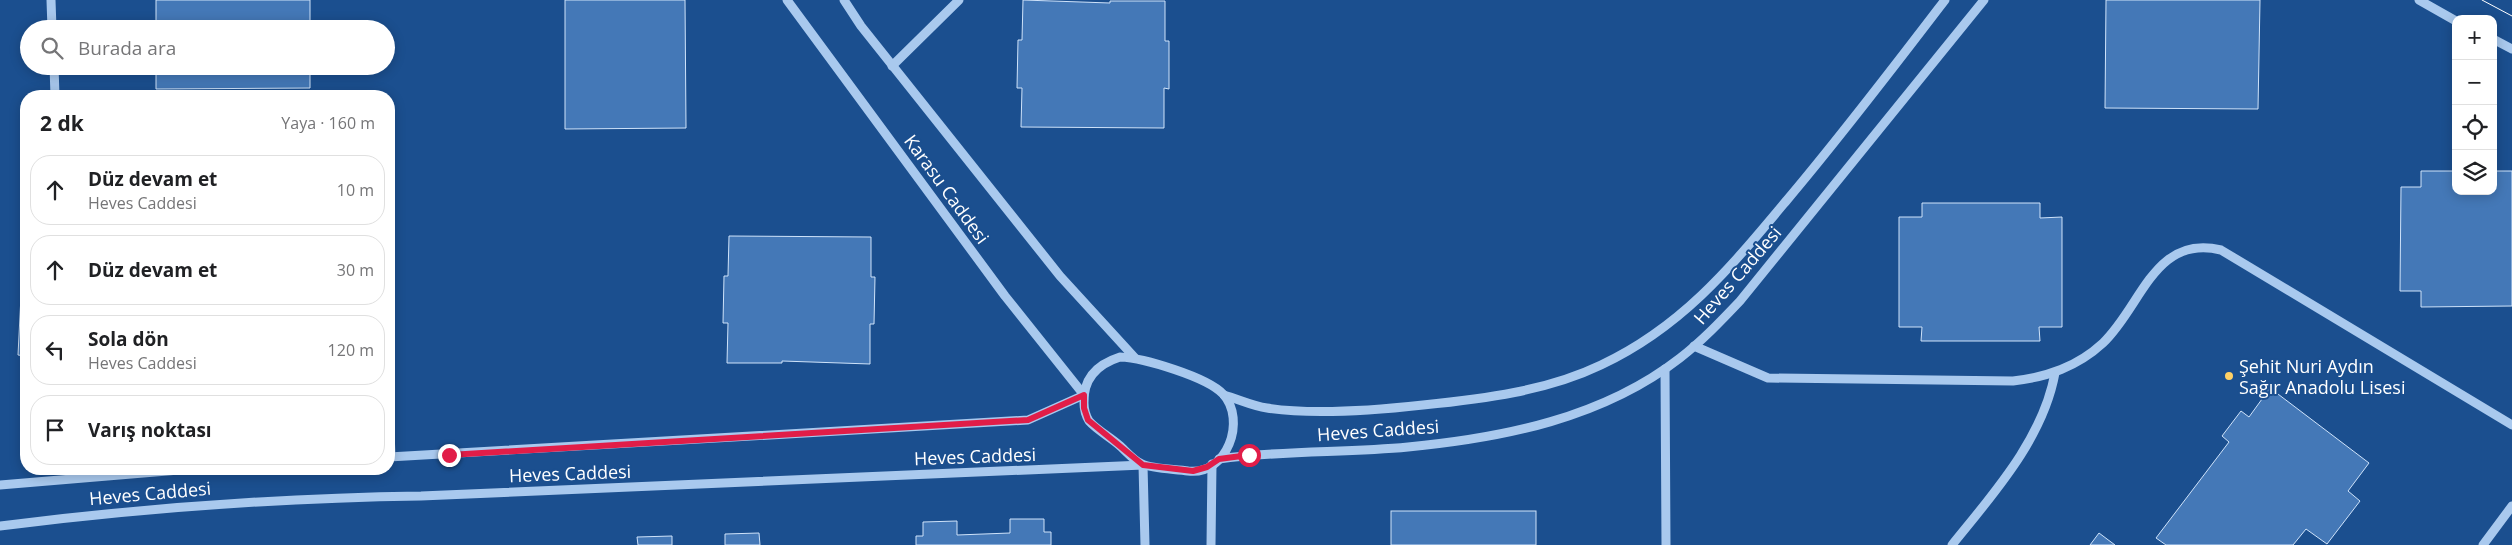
<!DOCTYPE html>
<html lang="tr">
<meta charset="utf-8">
<style>
:root{--surface:#fff;--page:#f6f6f6;--text:#202124;--muted:#757577;--line:#e0e0e0}
body{margin:0;font-family:"Open Sans",sans-serif;background:var(--page);color:var(--text)}
.controls{position:absolute;right:15px;top:15px;display:grid;overflow:hidden;border-radius:10px;box-shadow:0 2px 12px #0003}
.controls button{width:45px;height:45px;display:grid;place-items:center;padding:0;border:0;border-bottom:1px solid var(--line);background:var(--surface);color:var(--text);font:25px sans-serif}
.stop{position:absolute;width:15px;height:15px;margin:-11px;border:4px solid #e11d48;border-radius:50%;background:#fff}
.stop.end{background:#e11d48;border-color:#fff;box-shadow:0 1px 5px #0008}
.list{margin:0;padding:0;list-style:none}
h2{display:flex;justify-content:space-between;align-items:center;height:65px;margin:0;padding:0 20px;font-size:21px}
h2 small{font-size:16px;font-weight:400;color:var(--muted)}
.list li{display:grid;grid-template-columns:32px 1fr auto;gap:15px;align-items:center;box-sizing:border-box;height:70px;margin:0 10px 10px;padding:0 10px;border:1px solid var(--line);border-radius:20px}
.list b{display:block;font-size:19px;white-space:nowrap}
.list p{margin:0;font-size:16px;white-space:nowrap;color:var(--muted)}
.list em{font-size:16px;font-style:normal;color:var(--muted)}
.icon{flex:none;width:28px;height:28px;fill:none;stroke:currentColor;stroke-width:2;stroke-linecap:round;stroke-linejoin:round}
.map{position:relative;flex:none;width:2512px;height:545px;overflow:hidden}
.search{position:absolute;background:var(--surface);box-shadow:0 2px 12px #0003;left:20px;top:20px;width:375px;height:55px;display:flex;align-items:center;gap:12px;box-sizing:border-box;padding:0 18px;border-radius:28px;color:var(--muted);font-size:19px}
.panel{position:absolute;background:var(--surface);box-shadow:0 2px 12px #0003;left:20px;top:90px;width:375px;height:385px;border-radius:20px}
.map>svg:first-child{display:block}
.building{fill:#4478b7;stroke:#cfe3fa}
.lines{fill:none;stroke-linecap:round;stroke-linejoin:round}
.minor{stroke:#a9c9ee;stroke-width:9}
.tram{stroke:#fff;stroke-width:1}
.route{stroke:#e11d48;stroke-width:6}
.poi-dot{fill:#ffd166;stroke:#1b4f8f;stroke-width:2}
.labels{text-anchor:middle;dominant-baseline:central;stroke-width:4;stroke-linejoin:round;paint-order:stroke}
.street-label{font-size:18px;fill:#fff;stroke:#1b4f8f}
.poi-label{font-size:18px;fill:#fff;stroke:#1b4f8f;text-anchor:start}
</style>
<div class="map">
<svg width="2512" height="545" viewBox="0 0 2512 545">
<rect width="100%" height="100%" fill="#1b4f8f"/>
<g class="building">
<rect x="156" y="0" width="154" height="29"/>
<polygon points="565,0 685,0 686,128 565,129"/>
<polygon points="1023,0 1110,3 1110,1 1165,1 1165,41 1169,41 1169,89 1164,88 1164,128 1021,127 1022,88 1017,88 1018,40 1022,40"/>
<polygon points="2106,0 2260,0 2258,109 2105,108"/>
<polygon points="156,66 310,66 310,88 156,89"/>
<polygon points="2421,171 2456,171 2456,191 2493,191 2493,171 2512,171 2512,306 2421,307 2421,291 2400,291 2401,187 2421,187"/>
<polygon points="1922,203 2040,203 2040,218 2062,217 2062,327 2039,327 2040,341 1921,341 1922,327 1899,327 1899,217 1922,217"/>
<polygon points="729,236 871,237 871,277 875,277 874,324 870,324 870,364 782,361 782,363 727,363 728,323 723,323 724,276 728,276"/>
<polygon points="24,237 26,237 26,356 18,355"/>
<polygon points="2270,388 2369,463 2348,491 2360,501 2327,544 2306,529 2293,545 2166,545 2156,538 2229,442 2222,436 2241,411 2249,417"/>
<rect x="1391" y="511" width="145" height="34"/>
<polygon points="1010,519 1044,519 1044,532 1051,532 1051,545 916,545 916,536 923,536 923,522 957,521 957,535 1010,533"/>
<polygon points="759,533 760,545 725,545 725,534"/>
<polygon points="2099,533 2115,545 2090,545"/>
<polygon points="672,536 672,545 638,545 637,537"/>
</g>
<g class="lines">
<g class="minor">
<polyline points="51,0 52,29"/>
<polyline points="844,0 861,26 1060,276 1135,358"/>
<polyline points="2419,0 2456,21"/>
<polyline points="2493,39 2512,49"/>
<polyline points="54,66 55,96"/>
<polyline points="892,66 959,0"/>
<path d="M1694 346 1768 378 2013 381C2047 377 2077 367 2103 343 2142 306 2154 234 2221 250L2512 425"/>
<path d="M1120 357C1144 358 1207 377 1223 394 1247 420 1227 476 1188 471 1176 469 1153 469 1142 464 1134 461 1126 451 1119 445 1110 437 1097 430 1089 421 1086 416 1084 409 1084 403 1083 378 1098 364 1120 357Z"/>
<polyline points="1665,369 1666,545"/>
<path d="M1224 395C1238 399 1253 406 1267 408 1312 415 1378 410 1423 405 1483 399 1547 391 1601 365 1682 327 1731 267 1787 200 1842 135 1893 68 1945 0"/>
<polyline points="389,405 391,457"/>
<polyline points="389,457 1028,420 1084,395 1005,296 787,0"/>
<path d="M1219 459C1282 450 1345 453 1408 447 1503 438 1603 418 1680 358 1702 341 1721 321 1740 301L1984 0"/>
<polyline points="0,485 191,469"/>
<path d="M0 526C141 508 279 498 421 496L1143 465 1145 545"/>
<polyline points="1211,545 1212,464"/>
<path d="M1952 545C1993 494 2043 439 2055 373"/>
<polyline points="2483,545 2512,506"/>
</g>
<polyline class="tram" points="2482,0 2512,16"/>
</g>
<g class="lines">
<polyline class="route" points="449,455 1028,420 1084,395 1084,408 1088,420 1143,465 1193,471 1207,467 1219,459 1249,455"/>
</g>
<circle class="poi-dot" cx="2229" cy="376" r="5"/>
<g class="labels">
<g class="street-label">
<text transform="translate(947 189) rotate(54)">Karasu Caddesi</text>
<text transform="translate(1737 275) rotate(-49)">Heves Caddesi</text>
<text transform="translate(1378 430) rotate(-4)">Heves Caddesi</text>
<text transform="translate(975 456) rotate(-2)">Heves Caddesi</text>
<text transform="translate(570 473) rotate(-2)">Heves Caddesi</text>
<text transform="translate(150 493) rotate(-5)">Heves Caddesi</text>
</g>
<g class="poi-label">
<text x="2239" y="366">Şehit Nuri Aydın<tspan x="2239" dy="21">Sağır Anadolu Lisesi</tspan></text>
</g>
</g>
</svg>
<div class="controls">
<button>+</button>
<button>−</button>
<button><svg class="icon" aria-label="locate" viewBox="0 0 24 24"><circle cx="12" cy="12" r="6"/><path d="M12 2v4M12 18v4M2 12h4M18 12h4"/></svg></button>
<button><svg class="icon" aria-label="layers" viewBox="0 0 24 24"><path d="M12 4l9 5-9 5-9-5zM3 14l9 5 9-5"/></svg></button>
</div>
<div class="stop" style="left:1249px;top:455px"></div>
<div class="stop end" style="left:449px;top:455px"></div>
<div class="search"><svg class="icon" aria-label="search" viewBox="0 0 24 24"><circle cx="10" cy="10" r="6"/><path d="M15 15l6 6"/></svg>Burada ara</div>
<section class="panel">
<h2>2 dk<small>Yaya · 160 m</small></h2>
<ul class="list">
<li><svg class="icon" aria-label="ahead" viewBox="0 0 24 24"><path d="M12 20V5M6 11l6-6 6 6"/></svg><div><b>Düz devam et</b><p>Heves Caddesi</p></div><em>10 m</em></li>
<li><svg class="icon" aria-label="ahead" viewBox="0 0 24 24"><path d="M12 20V5M6 11l6-6 6 6"/></svg><div><b>Düz devam et</b></div><em>30 m</em></li>
<li><svg class="icon" aria-label="left" viewBox="0 0 24 24"><path d="M17 20v-9H6M10 6l-5 5 5 5"/></svg><div><b>Sola dön</b><p>Heves Caddesi</p></div><em>120 m</em></li>
<li><svg class="icon" aria-label="arrive" viewBox="0 0 24 24"><path d="M6 21V4h12l-3 4 3 4H6"/></svg><div><b>Varış noktası</b></div></li>
</ul>
</section>
</div>
